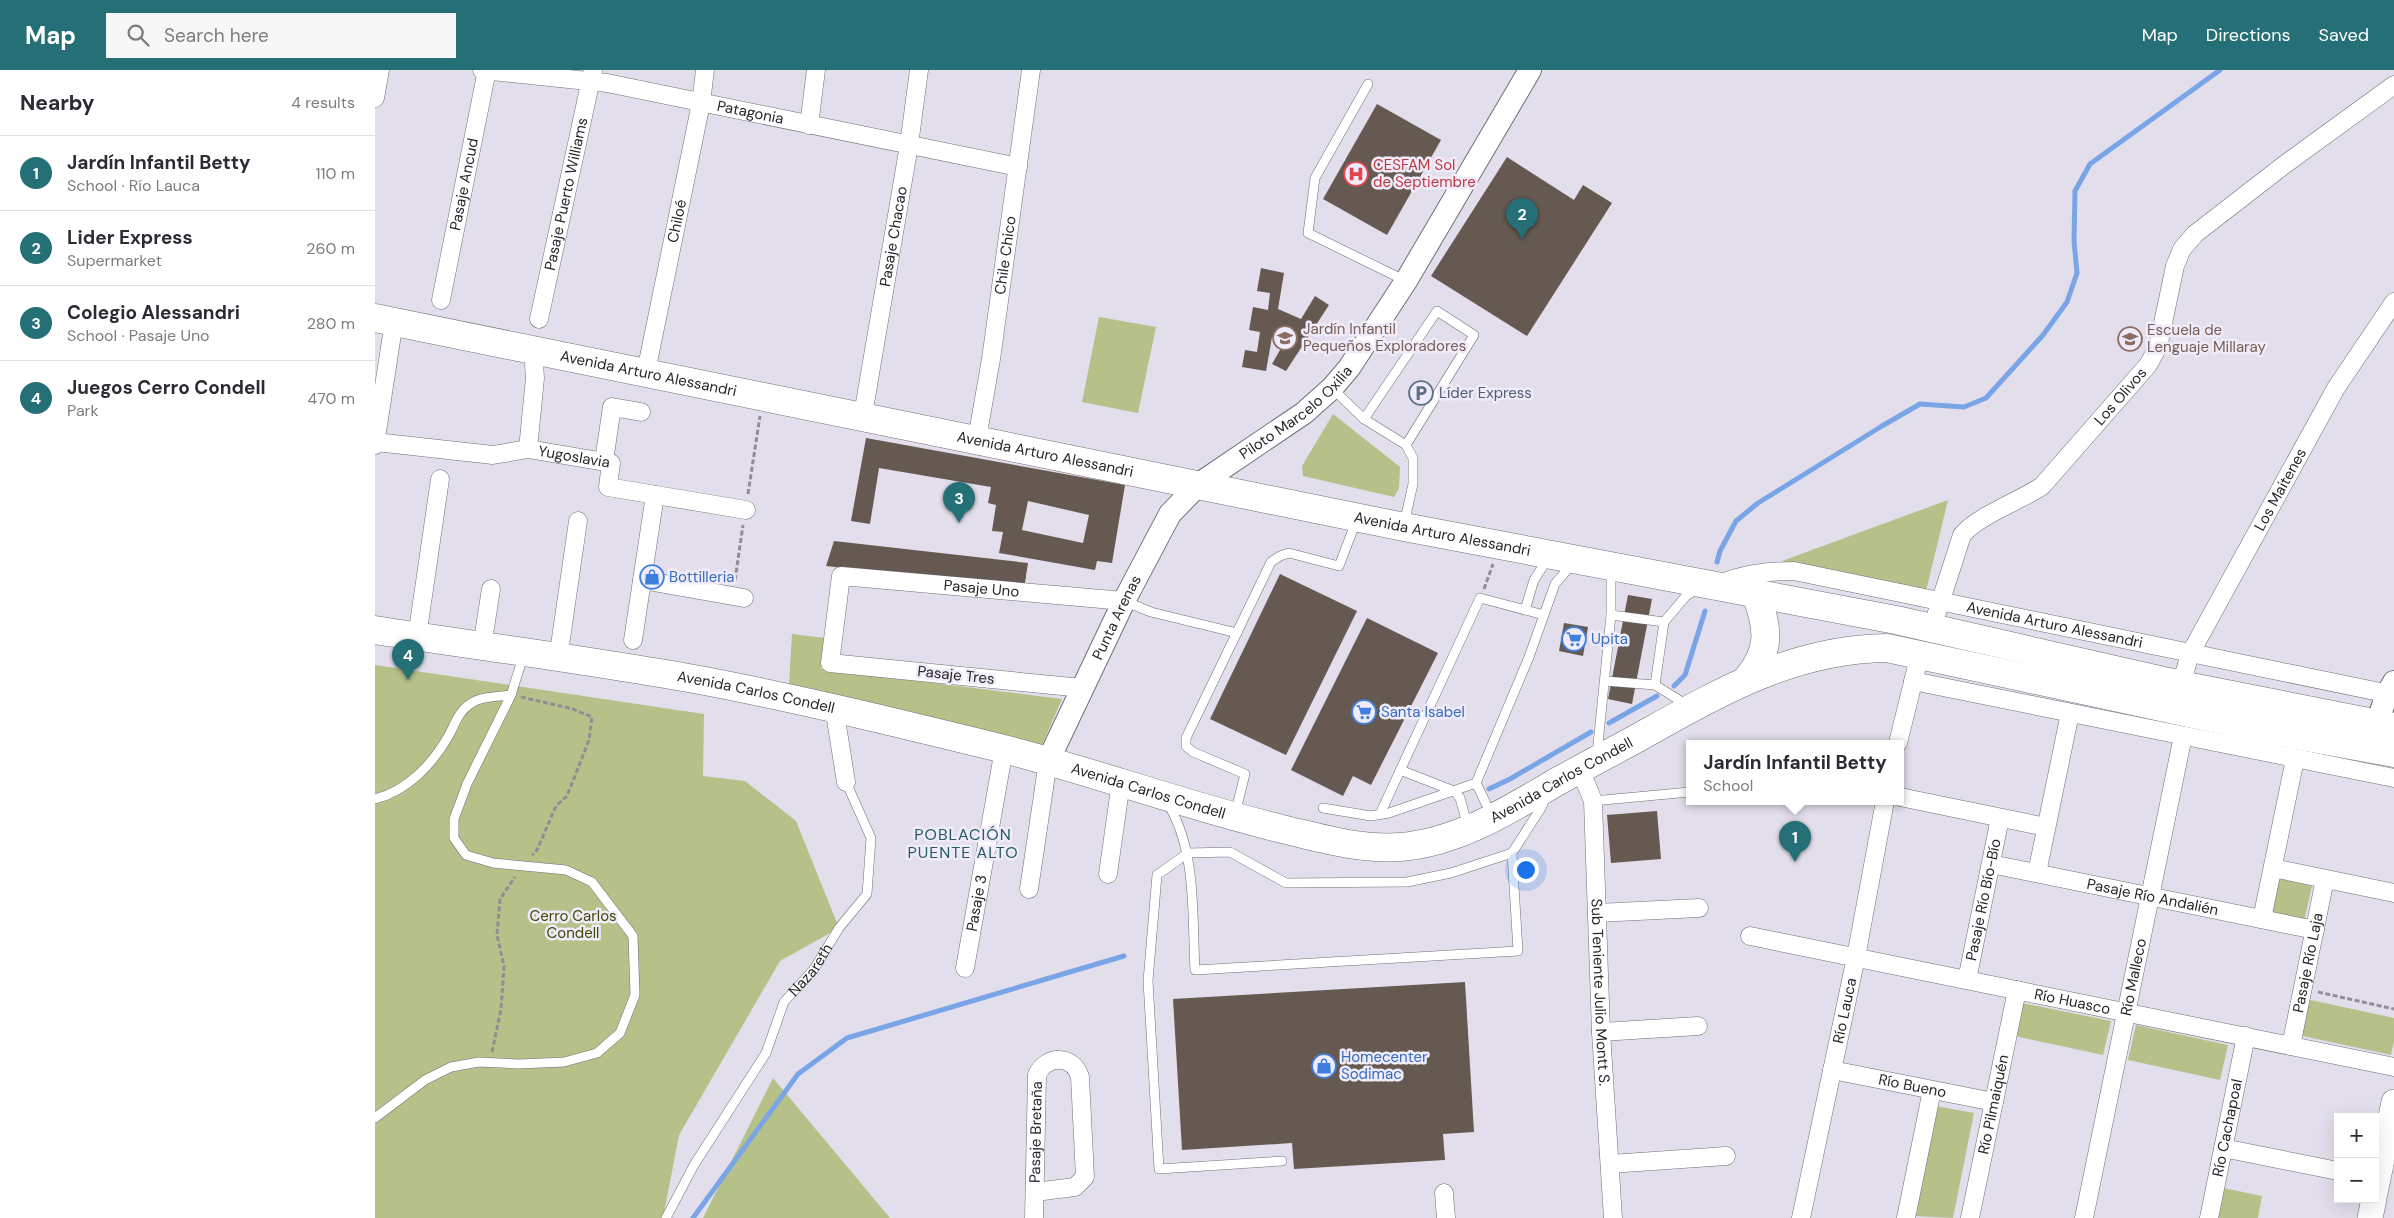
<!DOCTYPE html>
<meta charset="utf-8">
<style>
:root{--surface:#fff;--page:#f7f7f7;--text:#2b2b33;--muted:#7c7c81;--line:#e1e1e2;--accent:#256f76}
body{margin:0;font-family:"DM Sans",sans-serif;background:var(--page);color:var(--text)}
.controls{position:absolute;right:15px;bottom:15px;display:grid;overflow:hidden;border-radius:0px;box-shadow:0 5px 20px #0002}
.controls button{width:45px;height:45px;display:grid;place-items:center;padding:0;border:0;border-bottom:1px solid var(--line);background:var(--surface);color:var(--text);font:25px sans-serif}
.you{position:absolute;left:1150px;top:799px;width:18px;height:18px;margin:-12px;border:4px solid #fff;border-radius:50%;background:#1a73e8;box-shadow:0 0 0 8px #1a73e833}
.badge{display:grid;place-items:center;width:32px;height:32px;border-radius:50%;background:var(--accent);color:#fff;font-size:16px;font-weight:700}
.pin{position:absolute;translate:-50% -41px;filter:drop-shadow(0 1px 2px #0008)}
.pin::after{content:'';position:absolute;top:26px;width:18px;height:15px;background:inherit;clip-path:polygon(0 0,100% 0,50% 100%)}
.popup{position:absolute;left:1311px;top:670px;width:218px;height:65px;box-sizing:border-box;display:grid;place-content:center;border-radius:0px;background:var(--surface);filter:drop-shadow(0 1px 4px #0005);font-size:16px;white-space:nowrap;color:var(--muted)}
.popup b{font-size:19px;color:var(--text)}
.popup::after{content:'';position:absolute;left:50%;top:100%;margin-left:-10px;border:10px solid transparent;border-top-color:var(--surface)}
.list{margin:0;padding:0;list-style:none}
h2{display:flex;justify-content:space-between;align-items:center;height:65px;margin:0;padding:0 20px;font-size:21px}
h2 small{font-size:16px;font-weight:400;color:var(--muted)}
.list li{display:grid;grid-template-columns:32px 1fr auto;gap:15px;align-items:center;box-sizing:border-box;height:75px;padding:0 20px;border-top:1px solid var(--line)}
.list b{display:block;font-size:19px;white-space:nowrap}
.list p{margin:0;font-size:16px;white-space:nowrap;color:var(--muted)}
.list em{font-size:16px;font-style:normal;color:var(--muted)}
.icon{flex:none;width:28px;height:28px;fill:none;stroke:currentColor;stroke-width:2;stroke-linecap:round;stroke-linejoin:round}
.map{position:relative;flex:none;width:2019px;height:1148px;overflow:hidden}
header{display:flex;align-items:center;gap:30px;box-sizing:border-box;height:70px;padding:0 25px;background:var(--accent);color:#fff}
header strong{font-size:24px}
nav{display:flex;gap:28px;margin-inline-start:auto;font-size:18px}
.search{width:350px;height:45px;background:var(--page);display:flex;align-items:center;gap:12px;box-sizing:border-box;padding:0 18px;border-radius:0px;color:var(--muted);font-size:19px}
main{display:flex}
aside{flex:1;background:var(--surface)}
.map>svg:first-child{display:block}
.green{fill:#b6c089}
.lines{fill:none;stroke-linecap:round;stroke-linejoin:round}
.stream{stroke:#79a5e7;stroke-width:5}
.building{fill:#655952;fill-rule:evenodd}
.service-casing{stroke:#726d79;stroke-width:10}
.minor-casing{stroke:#726d79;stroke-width:19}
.tertiary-casing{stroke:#726d79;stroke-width:24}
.secondary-casing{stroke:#726d79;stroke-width:26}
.primary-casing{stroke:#726d79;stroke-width:29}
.path{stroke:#918d97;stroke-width:3;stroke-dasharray:5 2.5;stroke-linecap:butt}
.service{stroke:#fff;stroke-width:9}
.minor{stroke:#fff;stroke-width:18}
.tertiary{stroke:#fff;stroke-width:22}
.secondary{stroke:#fff;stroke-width:25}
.primary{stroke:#fff;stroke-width:28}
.labels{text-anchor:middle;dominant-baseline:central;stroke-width:5;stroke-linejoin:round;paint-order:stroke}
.street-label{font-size:15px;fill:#28262b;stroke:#f0ebf9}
.health-label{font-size:15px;fill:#be3a42;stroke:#f0ebf9;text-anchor:start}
.education-label{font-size:15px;fill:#785e54;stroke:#f0ebf9;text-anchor:start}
.service-label{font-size:15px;fill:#4e5e75;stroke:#f0ebf9;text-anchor:start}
.shop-label{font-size:15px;fill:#366cbe;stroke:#f0ebf9;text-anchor:start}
.park-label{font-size:15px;fill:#404809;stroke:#f0ebf9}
.neighbourhood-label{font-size:16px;letter-spacing:1px;fill:#225c61;stroke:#f0ebf9}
</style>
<header>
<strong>Map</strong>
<div class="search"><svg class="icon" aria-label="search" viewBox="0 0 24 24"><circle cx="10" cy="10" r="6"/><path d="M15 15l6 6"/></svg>Search here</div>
<nav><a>Map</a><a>Directions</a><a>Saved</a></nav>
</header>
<main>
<aside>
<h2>Nearby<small>4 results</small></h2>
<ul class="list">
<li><span class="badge">1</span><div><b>Jardín Infantil Betty</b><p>School · Río Lauca</p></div><em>110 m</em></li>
<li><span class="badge">2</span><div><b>Lider Express</b><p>Supermarket</p></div><em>260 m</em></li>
<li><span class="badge">3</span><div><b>Colegio Alessandri</b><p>School · Pasaje Uno</p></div><em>280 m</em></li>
<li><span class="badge">4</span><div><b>Juegos Cerro Condell</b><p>Park</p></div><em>470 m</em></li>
</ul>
</aside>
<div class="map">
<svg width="2019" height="1148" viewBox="0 0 2019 1148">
<rect width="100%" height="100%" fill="#e3deeb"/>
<g class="green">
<polygon points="724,247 781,257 763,343 707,332"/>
<polygon points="958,344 1025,397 1024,418 1019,427 928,406 927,396"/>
<polygon points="1573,430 1551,521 1407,491"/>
<polygon points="417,564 450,568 446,599 687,629 664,682 414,615"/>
<polygon points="0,595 329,644 328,706 370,711 421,751 464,858 405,891 304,1065 288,1148 0,1148"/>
<polygon points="1902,808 1937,816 1929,851 1893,843"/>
<polygon points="1931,929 2019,948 2019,971 2016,985 1923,965"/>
<polygon points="1642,932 1736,951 1728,985 1635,965"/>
<polygon points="1761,955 1853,975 1845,1010 1753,990"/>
<polygon points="398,1008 515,1148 328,1148"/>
<polygon points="1560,1036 1599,1043 1578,1148 1539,1146"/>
<polygon points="1848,1118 1887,1126 1883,1148 1842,1148"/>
</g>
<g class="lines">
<g class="stream">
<polyline points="1342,492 1345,481 1361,451 1383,433 1507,356 1545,334 1589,337 1611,328 1668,265 1692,232 1702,203 1699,171 1700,121 1715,94 1845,0"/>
<polyline points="1299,616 1310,605 1330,541"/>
<polyline points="1234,653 1282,626"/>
<polyline points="1114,719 1135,709 1216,662"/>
<polyline points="318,1148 423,1004 472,968 749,886"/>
</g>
</g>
<g class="building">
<polygon points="1002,34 1066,70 1012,165 948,129"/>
<polygon points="1132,87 1199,130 1208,115 1237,133 1152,266 1056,206"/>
<polygon points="886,198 909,203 903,239 926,249 940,226 954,235 911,301 897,294 909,273 897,267 891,301 867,297 870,280 882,282 885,262 874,260 878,237 893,240 895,223 882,221"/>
<path d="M491 368 750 415 737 493 722 491 720 500 624 483 628 462 617 461 621 435 613 433 616 417 504 398 495 454 476 451ZM653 431 714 445 708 473 647 460Z"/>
<polygon points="459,471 653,493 649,519 451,496"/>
<polygon points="905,504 982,541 911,685 835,649"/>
<polygon points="1253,525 1277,529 1257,634 1233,629"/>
<polygon points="992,548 1063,583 996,715 978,706 968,726 916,700"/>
<polygon points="1189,553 1213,557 1208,586 1184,581"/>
<polygon points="1282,741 1286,789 1236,793 1232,745"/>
<polygon points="1090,912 1099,1062 1068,1064 1070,1090 919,1099 917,1073 807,1080 798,929"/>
</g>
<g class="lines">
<g class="service-casing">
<g id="service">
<polyline points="993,14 940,108 933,163 1031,211"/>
<polyline points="958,319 989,349 1031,375 1038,388 1038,414 1029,454"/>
<polyline points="989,349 1062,241 1099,265 1031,375"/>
<polyline points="749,531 776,542 862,563"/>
<polyline points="1150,540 1159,510 1168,496 1170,486"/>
<polyline points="1236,545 1289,552"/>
<polyline points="1230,611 1280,615 1312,635"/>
<polyline points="1280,615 1289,552 1311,526 1322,519"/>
<polyline points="1222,684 1236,545 1236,500"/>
<polyline points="1025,700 1079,721 1085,728 1093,757"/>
<polyline points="1101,713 1116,744"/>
<path d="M0 729C32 721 58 694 74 665 80 654 84 641 95 634 106 626 122 627 136 625L149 584"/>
<polyline points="1218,731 1315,722"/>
<path d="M793 734C822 781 817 846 820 900L1143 881 1137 783 1166 738 1171 727"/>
<polyline points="948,738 996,746 1014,743 1101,713 1154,587 1180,514 1197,494"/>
<polyline points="860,744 870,704 818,682 811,676 811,668 896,492 905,486 914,483 964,496 982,449"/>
<polyline points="1005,744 1105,528 1169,545"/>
<polyline points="0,1048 50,1010 76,997 104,992 144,994 189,992 222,983 245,963 260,925 258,866 217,812 191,800 118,793 91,785 79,768 79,749 92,714 136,625"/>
<polyline points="907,1091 784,1099 773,911 782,805 813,783 855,782 911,813 1032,812 1076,803 1137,783"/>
<path id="s1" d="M291 1148 319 1095 391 983 409 932 439 899 464 858 492 824 496 768 471 712"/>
</g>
</g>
<g class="minor-casing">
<g id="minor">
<path id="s2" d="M107 0 232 13 643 97"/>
<polyline points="0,28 5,0"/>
<polyline points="434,55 441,0"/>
<path id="s3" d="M66 230 112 0"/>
<path id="s4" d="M164 249 218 0"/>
<path id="s5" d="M271 302 326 33 330 0"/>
<path id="s6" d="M490 333 534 75 544 0"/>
<path id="s7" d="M602 369 616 289 656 0"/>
<path id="s8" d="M0 372 118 385 153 379 236 393 233 417 371 440"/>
<polyline points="0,375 19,251"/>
<polyline points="153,379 160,308 159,294"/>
<polyline points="229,391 237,337 266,342"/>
<polyline points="267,510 369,528"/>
<path id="s9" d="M1342 515C1368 504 1391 501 1419 501L2019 625"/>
<path id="s10" d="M1557 558 1587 465C1604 445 1643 432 1667 416L1773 295 1783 277 1800 196 1807 179 1820 164 1909 95 2019 15"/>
<polyline points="42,567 65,409"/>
<polyline points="258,570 280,425"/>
<polyline points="107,577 116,519"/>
<polyline points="183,589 203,451"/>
<polyline points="1538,611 2019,708"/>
<path id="s11" d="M1806 615 1815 584 1961 318 2019 232"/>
<path id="s12" d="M707 618 455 593 466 506 749 531"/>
<polyline points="459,637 471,712"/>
<polyline points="1523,673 1541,600"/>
<path id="s13" d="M1205 699 1218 731 1226 962 1238 1148"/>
<polyline points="1525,727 1671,757"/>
<path id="s14" d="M1616 794 1940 860"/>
<polyline points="1898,798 2019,823"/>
<polyline points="1662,803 1695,643"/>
<polyline points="733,804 746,712"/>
<polyline points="654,819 673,691"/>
<polyline points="1222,843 1324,838"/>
<polyline points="1887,849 1920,689"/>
<path id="s15" d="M1375 866 2019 997"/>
<path id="s16" d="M590 898 629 679"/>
<path id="s17" d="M1592 910 1625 748"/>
<polyline points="1226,962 1323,956"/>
<path id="s18" d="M1916 976 1950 809"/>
<path id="s19" d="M1457 1000 1619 1032"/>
<polyline points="1848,1078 1963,1101"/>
<polyline points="1235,1094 1351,1086"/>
<polyline points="1069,1123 1071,1148"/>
<path id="s20" d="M659 1148 662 1005C671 985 698 984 705 1007L710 1107 700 1117 660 1122"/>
<path id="s21" d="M1426 1148 1481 887 1510 731"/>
<polyline points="1531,1148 1557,1020"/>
<path id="s22" d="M1595 1148 1642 920"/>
<path id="s23" d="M1709 1148 1808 666"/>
<path id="s24" d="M1834 1148 1871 966"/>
</g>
</g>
<g class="tertiary-casing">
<g id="tertiary">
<polyline points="2002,653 2012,624 2019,612"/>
<path id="s25" d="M673 691 749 531 795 444 824 414 929 343 957 318 974 298 1031 211 1155 0"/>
</g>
</g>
<g class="secondary-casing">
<g id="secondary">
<polyline points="2000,1123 2019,1032"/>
<polyline points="1995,1148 1999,1129"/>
</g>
</g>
<g class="primary-casing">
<g id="primary">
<path id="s26" d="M0 248 1029 457 1521 550 1806 615 2019 657"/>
<path id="s27" d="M0 560C110 577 221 591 330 611 429 630 527 654 625 678 720 702 812 736 907 759 946 768 985 780 1025 777 1080 773 1131 742 1178 714 1210 696 1243 679 1275 661 1352 618 1422 579 1512 578L1888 659 2019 683"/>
<path d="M1372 609C1397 580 1393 557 1381 524"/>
</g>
</g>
<g class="path">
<polyline points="373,424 385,346"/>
<polyline points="360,510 368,455"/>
<polyline points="1109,519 1118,494"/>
<polyline points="146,627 198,639 217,647 214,670 192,726 181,736 162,780 157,785"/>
<polyline points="1943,922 2019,939"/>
<polyline points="117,982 126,939 129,896 122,865 125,829 140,807"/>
</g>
<use href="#service" class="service"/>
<use href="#minor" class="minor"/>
<use href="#tertiary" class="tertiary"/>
<use href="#secondary" class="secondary"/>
<use href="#primary" class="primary"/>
</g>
<defs>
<g id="hospital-ring" transform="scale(1.25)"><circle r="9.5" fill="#f0ebf9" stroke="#e0444e" stroke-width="1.5"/><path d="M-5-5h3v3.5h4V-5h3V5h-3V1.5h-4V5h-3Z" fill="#e0444e"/></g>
<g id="school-ring" transform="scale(1.25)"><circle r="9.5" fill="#f0ebf9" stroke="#8d6e63" stroke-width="1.5"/><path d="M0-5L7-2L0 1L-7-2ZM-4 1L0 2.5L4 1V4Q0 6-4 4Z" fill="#8d6e63"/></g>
<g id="parking-ring" transform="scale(1.25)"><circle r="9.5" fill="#f0ebf9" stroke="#5c6f8a" stroke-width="1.5"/><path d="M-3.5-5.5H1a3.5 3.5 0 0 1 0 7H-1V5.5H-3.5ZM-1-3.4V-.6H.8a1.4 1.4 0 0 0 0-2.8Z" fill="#5c6f8a"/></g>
<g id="shop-ring" transform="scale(1.25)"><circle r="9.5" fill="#f0ebf9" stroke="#3f7fe0" stroke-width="1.5"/><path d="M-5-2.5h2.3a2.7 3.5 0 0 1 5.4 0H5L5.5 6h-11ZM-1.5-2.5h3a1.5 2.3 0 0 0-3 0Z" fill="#3f7fe0"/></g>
<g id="supermarket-ring" transform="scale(1.25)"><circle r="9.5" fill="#f0ebf9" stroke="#3f7fe0" stroke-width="1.5"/><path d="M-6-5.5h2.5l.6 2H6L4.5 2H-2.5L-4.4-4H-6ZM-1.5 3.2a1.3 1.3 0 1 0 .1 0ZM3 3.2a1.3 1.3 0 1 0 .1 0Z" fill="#3f7fe0"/></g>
</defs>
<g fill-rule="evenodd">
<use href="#hospital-ring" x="981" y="104"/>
<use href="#school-ring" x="910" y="268"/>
<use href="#school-ring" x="1755" y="269"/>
<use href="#parking-ring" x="1046" y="323"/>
<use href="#shop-ring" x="277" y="507"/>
<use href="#supermarket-ring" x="1199" y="569"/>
<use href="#supermarket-ring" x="989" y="642"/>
<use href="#shop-ring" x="949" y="996"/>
</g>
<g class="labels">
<g class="street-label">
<text stroke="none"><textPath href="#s2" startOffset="272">Patagonia</textPath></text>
<text stroke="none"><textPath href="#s3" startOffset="118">Pasaje Ancud</textPath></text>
<text stroke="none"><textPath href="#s4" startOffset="128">Pasaje Puerto Williams</textPath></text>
<text stroke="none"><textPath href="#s5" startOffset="154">Chiloé</textPath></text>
<text stroke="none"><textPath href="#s6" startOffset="169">Pasaje Chacao</textPath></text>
<text stroke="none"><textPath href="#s7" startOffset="186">Chile Chico</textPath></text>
<text stroke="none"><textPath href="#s26" startOffset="279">Avenida Arturo Alessandri</textPath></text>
<text stroke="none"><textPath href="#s10" startOffset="311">Los Olivos</textPath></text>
<text stroke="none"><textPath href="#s25" startOffset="438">Piloto Marcelo Oxilia</textPath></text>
<text stroke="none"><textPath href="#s26" startOffset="684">Avenida Arturo Alessandri</textPath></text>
<text stroke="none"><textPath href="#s8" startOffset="201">Yugoslavia</textPath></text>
<text stroke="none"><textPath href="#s11" startOffset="220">Los Maitenes</textPath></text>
<text stroke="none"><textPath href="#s26" startOffset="1089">Avenida Arturo Alessandri</textPath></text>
<text stroke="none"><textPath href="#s12" startOffset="482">Pasaje Uno</textPath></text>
<text stroke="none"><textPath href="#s25" startOffset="159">Punta Arenas</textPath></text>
<text stroke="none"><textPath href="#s9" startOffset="345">Avenida Arturo Alessandri</textPath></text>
<text transform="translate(581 605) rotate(6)">Pasaje Tres</text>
<text stroke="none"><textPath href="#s27" startOffset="386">Avenida Carlos Condell</textPath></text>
<text stroke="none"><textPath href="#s27" startOffset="1226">Avenida Carlos Condell</textPath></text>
<text stroke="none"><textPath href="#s27" startOffset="791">Avenida Carlos Condell</textPath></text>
<text stroke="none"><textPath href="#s14" startOffset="165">Pasaje Río Andalién</textPath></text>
<text stroke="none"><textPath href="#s17" startOffset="82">Pasaje Río Bío-Bío</textPath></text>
<text stroke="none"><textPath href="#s16" startOffset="66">Pasaje 3</textPath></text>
<text stroke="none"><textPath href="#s18" startOffset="85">Pasaje Río Laja</textPath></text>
<text stroke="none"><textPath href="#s1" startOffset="289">Nazareth</textPath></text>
<text stroke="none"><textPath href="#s23" startOffset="246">Río Malleco</textPath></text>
<text stroke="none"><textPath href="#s13" startOffset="226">Sub Teniente Julio Montt S.</textPath></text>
<text stroke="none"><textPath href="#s15" startOffset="329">Río Huasco</textPath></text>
<text stroke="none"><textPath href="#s21" startOffset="212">Río Lauca</textPath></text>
<text stroke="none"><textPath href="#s19" startOffset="82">Río Bueno</textPath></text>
<text stroke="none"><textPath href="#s22" startOffset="116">Río Pilmaiquén</textPath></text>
<text stroke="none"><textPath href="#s24" startOffset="92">Río Cachapoal</textPath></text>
<text stroke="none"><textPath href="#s20" startOffset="86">Pasaje Bretaña</textPath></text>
</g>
<g class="health-label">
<text x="998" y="95">CESFAM Sol<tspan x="998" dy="17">de Septiembre</tspan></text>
</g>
<g class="education-label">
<text x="928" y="259">Jardín Infantil<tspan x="928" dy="17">Pequeños Exploradores</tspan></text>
<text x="1772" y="260">Escuela de<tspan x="1772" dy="17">Lenguaje Millaray</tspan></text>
</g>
<g class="service-label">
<text x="1064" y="323">Líder Express</text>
</g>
<g class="shop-label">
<text x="294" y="507">Bottilleria</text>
<text x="1216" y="569">Upita</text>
<text x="1006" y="642">Santa Isabel</text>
<text x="966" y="987">Homecenter<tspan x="966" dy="17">Sodimac</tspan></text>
</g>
<g class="park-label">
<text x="198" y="846">Cerro Carlos<tspan x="198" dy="17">Condell</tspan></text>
</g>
<g class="neighbourhood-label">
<text x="588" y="764">POBLACIÓN<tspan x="588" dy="18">PUENTE ALTO</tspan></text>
</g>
</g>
</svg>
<div class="controls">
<button>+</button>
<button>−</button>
</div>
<div class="you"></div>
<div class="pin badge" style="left:1420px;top:792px">1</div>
<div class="popup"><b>Jardín Infantil Betty</b>School</div>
<div class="pin badge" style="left:1147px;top:169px">2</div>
<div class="pin badge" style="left:584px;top:453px">3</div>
<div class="pin badge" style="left:33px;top:610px">4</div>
</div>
</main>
